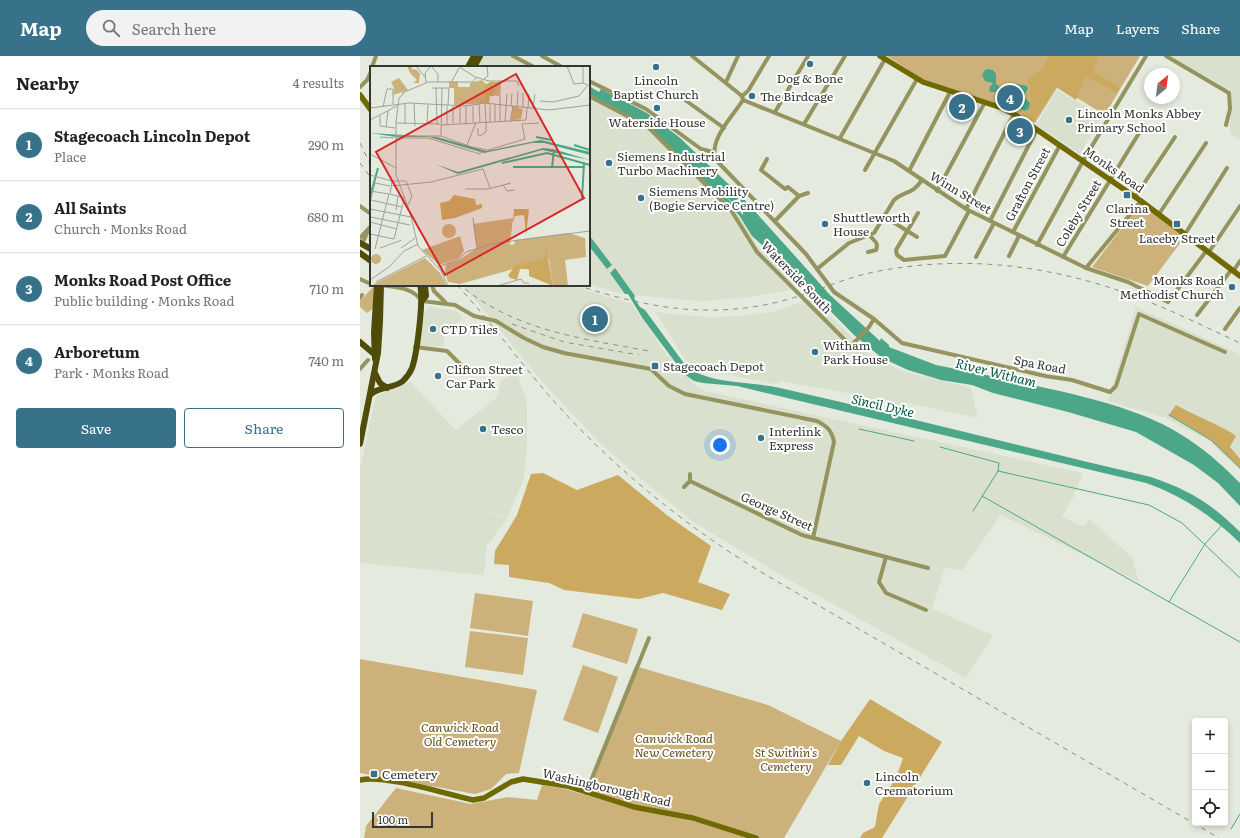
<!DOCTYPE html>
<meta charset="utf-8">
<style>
:root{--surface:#fff;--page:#f2f2f2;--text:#222;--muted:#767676;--line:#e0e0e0;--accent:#38718a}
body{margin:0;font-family:Literata,serif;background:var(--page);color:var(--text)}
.controls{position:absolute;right:12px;bottom:12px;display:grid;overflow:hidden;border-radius:4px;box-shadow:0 2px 6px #0003}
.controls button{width:36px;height:36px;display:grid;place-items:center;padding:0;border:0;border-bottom:1px solid var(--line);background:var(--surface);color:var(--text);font:20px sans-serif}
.compass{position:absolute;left:784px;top:12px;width:36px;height:36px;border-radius:50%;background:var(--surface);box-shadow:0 2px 6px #0003;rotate:29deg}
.scale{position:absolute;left:12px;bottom:10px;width:61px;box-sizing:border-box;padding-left:4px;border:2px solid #343632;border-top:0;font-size:11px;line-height:14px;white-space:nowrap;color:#343632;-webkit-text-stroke:3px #fff;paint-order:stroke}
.you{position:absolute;left:360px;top:389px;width:14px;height:14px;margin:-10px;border:3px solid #fff;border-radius:50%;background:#1a73e8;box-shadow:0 0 0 6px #1a73e833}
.badge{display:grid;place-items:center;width:26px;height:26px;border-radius:50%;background:var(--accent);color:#fff;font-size:13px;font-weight:700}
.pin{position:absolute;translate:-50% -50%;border:2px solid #fff;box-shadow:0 1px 4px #0006}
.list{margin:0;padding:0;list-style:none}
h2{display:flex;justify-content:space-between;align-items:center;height:52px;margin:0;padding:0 16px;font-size:17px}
h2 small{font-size:13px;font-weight:400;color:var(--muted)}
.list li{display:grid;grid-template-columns:26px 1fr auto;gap:12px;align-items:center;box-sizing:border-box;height:72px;padding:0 16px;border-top:1px solid var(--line)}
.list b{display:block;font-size:15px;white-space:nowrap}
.list p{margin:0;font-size:13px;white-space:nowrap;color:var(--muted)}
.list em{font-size:13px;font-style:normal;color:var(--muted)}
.actions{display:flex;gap:8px;padding:12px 16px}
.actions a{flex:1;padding:9px 0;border:1px solid var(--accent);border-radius:4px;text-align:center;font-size:14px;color:var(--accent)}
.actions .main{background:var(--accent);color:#fff}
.icon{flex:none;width:22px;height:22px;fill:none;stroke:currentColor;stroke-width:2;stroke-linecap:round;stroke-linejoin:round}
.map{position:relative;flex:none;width:880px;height:782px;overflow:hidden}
header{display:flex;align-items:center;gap:24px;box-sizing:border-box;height:56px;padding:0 20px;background:var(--accent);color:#fff}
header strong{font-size:19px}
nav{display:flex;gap:22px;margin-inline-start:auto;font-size:14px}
.search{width:280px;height:36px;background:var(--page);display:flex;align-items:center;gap:10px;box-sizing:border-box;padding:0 14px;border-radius:22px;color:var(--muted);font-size:15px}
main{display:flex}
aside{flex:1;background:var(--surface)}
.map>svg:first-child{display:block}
.built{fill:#d9e1ce}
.green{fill:#ccb27a}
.forest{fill:#cbaa5f}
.water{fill:#4ba787}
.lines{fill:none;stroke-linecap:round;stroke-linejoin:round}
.stream{stroke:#4ba787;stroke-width:1}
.street{stroke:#95935e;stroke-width:4}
.secondary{stroke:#6f6900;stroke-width:5.5}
.primary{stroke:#4f4b08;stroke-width:6}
.rail{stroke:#8b8f87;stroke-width:1;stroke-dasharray:5 5;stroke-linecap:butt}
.primary-bridge{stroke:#4f4b08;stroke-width:6}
.poi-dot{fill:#38718a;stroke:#fff;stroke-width:1.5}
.labels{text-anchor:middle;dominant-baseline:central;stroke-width:4;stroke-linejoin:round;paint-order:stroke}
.poi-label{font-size:12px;fill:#343632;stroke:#fff;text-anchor:start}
.street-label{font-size:12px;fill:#343632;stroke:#fff}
.park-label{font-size:12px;font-style:italic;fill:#654e15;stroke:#fff}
.water-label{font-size:13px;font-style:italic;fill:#05543e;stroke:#fff}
.inset-river{fill:none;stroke:#4ba787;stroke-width:2}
.inset-road{fill:none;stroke:#9ea299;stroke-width:1}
.view{fill:#d62828;fill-opacity:0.15;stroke:#d62828;stroke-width:2}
.inset-edge{fill:none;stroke:#343632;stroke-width:2}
</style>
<header>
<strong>Map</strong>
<div class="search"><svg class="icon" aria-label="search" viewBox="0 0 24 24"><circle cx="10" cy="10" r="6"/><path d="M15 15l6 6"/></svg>Search here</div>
<nav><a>Map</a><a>Layers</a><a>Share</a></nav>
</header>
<main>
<aside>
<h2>Nearby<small>4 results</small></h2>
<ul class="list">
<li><span class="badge">1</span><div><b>Stagecoach Lincoln Depot</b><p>Place</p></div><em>290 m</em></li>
<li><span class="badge">2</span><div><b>All Saints</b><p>Church · Monks Road</p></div><em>680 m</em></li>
<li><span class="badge">3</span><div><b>Monks Road Post Office</b><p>Public building · Monks Road</p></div><em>710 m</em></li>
<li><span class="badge">4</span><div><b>Arboretum</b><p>Park · Monks Road</p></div><em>740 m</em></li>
</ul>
<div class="actions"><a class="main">Save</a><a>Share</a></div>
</aside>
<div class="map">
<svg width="880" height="782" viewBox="0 0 880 782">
<rect width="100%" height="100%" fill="#e5eade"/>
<g class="built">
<polygon points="122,0 156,0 177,11 115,11"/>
<polygon points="808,0 880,0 880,84 870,77 871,34"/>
<polygon points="697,34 742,60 720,98 676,69"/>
<polygon points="229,38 285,67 303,83 379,159 397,189 436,227 430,234 384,242 339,245 260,238 229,228"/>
<polygon points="103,229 209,229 272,248 304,295 340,334 723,417 714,440 702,461 725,471 729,463 772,501 779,526 641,459 602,514 584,512 572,553 633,579 606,622 426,522 332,465 273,416 239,386 185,329"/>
<polygon points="451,242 514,302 542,315 611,332 618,362 543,346 540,350 499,341 497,339 420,325 416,328 330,311 295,256 349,261 379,260 413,256"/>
<polygon points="69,251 96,255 103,262 85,277 83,291 62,290 59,286 64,257"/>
<polygon points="776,251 880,298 880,414 849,385 806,362 748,345"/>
<polygon points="153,319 154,321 158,319 167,348 167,389 164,422 148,461 84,446 148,462 127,489 124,519 0,507 0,412 16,340 50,326 96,374 137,341 142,323"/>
</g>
<g class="green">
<polygon points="527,0 780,0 744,60 740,60 740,56 699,31 707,16 675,67 645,51 580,31 561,22"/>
<polygon points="781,147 821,177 817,183 821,186 788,230 732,211"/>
<polygon points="13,231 16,232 14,252 7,257 0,251 0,245"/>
<polygon points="115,537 173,545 168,580 110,572"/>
<polygon points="223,557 278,573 267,608 212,591"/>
<polygon points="110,575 168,582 163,619 105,611"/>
<polygon points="0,603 177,634 159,717 146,718 131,733 115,738 0,717"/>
<polygon points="223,609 258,621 238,677 203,664"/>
<polygon points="275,610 408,649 481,685 424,782 395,782 332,759 272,748 229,735 232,717"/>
<polygon points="182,729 205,733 277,754 338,766 387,782 4,782 6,770 36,732 111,748 148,741 177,744"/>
</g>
<g class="forest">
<polygon points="689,0 738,0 733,15 760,32 757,37 725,20 716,44 696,31 674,66 661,58 670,54 670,31 667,24 682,13"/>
<path d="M816 349C826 355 872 375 876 380L870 391 880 403V412L851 384 809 359Z"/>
<polygon points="183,417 217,434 258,419 308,460 351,490 338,526 370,538 362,554 303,537 279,543 204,534 189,527 149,521 149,509 134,508 135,495 157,459 171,418"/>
<polygon points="510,643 582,686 522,782 500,782 503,777 515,771 519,748 536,722 543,702 524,695 499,680 481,709 468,709 481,685"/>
</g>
<g class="water">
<path d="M628 13 633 14 636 18V28L640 31 644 30 650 38 657 37 658 34 655 31 656 28 667 30 668 33 663 40 670 47 669 53 665 55C659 53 646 49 644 43 643 41 643 38 642 36H630L629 32 633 27 625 25 622 19 625 14Z"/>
<path d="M229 30 239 36 241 33 287 57 319 81 381 140 373 147 365 140 383 159V155L375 149 383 142 470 239 520 285 521 282 529 289V291L576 309 641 322 644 320 649 324C707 337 782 350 831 385 849 397 865 412 880 427V450L858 427 834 409 776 376 708 356 633 337 612 329 581 324 548 314 522 302 494 279 433 217 392 180 379 159 292 73 229 38Z"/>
<polygon points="229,179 252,209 247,213 229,190"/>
<path d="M255 212 275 240 274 242 280 251 285 254 323 306C341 329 392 325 420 332 544 360 667 392 791 421 829 434 852 448 880 476V487C852 460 823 440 786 427L377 330 343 327 334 325 324 318 283 263 268 238H265L250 217Z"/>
</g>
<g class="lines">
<g class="stream">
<polyline points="809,359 851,384 880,412"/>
<polyline points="499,373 554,385"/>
<polyline points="580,391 639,407 638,415 613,455"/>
<polyline points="638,415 789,449 822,467 880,522"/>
<polyline points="622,440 880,586"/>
<polyline points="809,546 845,488 863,468"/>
<polyline points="871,773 880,758"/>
</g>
<g class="street">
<polyline points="153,0 174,11"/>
<polyline points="182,0 202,11"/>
<polyline points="332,0 382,40"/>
<polyline points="806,0 869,37 870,53 866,69"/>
<polyline points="12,11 16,0"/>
<polyline points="229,25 286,53 341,93 353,96"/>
<polyline points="366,26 378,0"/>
<polyline points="0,31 7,24 11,16"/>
<polyline points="229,40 288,71 371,154 397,196 491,290 509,271 514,263"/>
<path d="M382 40 383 44C373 60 348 84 356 104L446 198 474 236 514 263 542 287 685 320 712 324 750 336 756 330 779 258 865 296"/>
<polyline points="382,40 388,35 409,0"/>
<polyline points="325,44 364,72"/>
<polyline points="383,44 534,105 606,153 726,212 768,226 808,246 847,194"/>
<polyline points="415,56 448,0"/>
<polyline points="444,68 485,0"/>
<polyline points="480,82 525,3"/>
<polyline points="407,103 401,114 425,133 428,131 439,140"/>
<polyline points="505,114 557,23"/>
<polyline points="549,115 590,36"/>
<polyline points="577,135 625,46"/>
<polyline points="775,141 815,81"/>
<polyline points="0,150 11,158"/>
<polyline points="606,153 654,58"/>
<polyline points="558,157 536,194 537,199 544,204 585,200 609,155"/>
<polyline points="799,158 846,87"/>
<polyline points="525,161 557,181"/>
<polyline points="415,165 439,140 448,137"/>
<polyline points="630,165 677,73"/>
<polyline points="653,176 700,89"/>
<polyline points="825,178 867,112"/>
<polyline points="0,182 11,170"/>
<polyline points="2,188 8,175"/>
<polyline points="677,189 723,105 786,0"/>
<path d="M508 196 516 194C519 188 515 185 510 180"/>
<polyline points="849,196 880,150"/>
<polyline points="649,200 659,180"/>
<polyline points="616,201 634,167"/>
<polyline points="703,201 784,69"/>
<polyline points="726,212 781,145"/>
<path d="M457 213 489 187 514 177 534 144C545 134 551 140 562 124"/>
<polyline points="874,214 880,205"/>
<polyline points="0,223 11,228"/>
<path d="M20 229C36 231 52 231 62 245L95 249 114 260 136 265 164 282 183 291 204 297 291 313 309 330 325 338 457 365C467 370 472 375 474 386L453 482"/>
<polyline points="72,229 74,235 85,246"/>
<polyline points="0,242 2,239"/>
<polyline points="837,259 872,213"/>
<polyline points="865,273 880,252"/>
<polyline points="55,291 87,295 109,317"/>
<polyline points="0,313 8,304"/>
<polyline points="330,418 330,425 442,479 568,512"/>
<polyline points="324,431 330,425"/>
<polyline points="526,501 519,526 526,537 566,554"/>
<polyline points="226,737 289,582"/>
</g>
<g class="secondary">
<polyline points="520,0 563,26 642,52 654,58 781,145 880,220"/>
<polyline points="0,39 11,54"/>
<path d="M0 724C24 718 86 738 113 744L124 742 151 726 163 723 207 730 274 751 333 762 396 782"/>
</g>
<g class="primary">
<polyline points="108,11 114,0"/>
<polyline points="114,11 120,0"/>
<polyline points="0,187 11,193"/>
<polyline points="0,197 11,205"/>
<polyline points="62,245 66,240 65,229"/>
<polyline points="0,286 14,298"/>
<polyline points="15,303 14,277 17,229"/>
<polyline points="15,317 20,327 27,332"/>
<path d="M10 339C19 330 33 333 43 325 47 321 50 317 52 312 57 298 64 242 60 229"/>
<polyline points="0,388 18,297 20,265"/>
</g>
<g class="rail">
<polyline points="0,87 11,110"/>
<polyline points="0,107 11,122"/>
<path d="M97 229C134 269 165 314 202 354 262 419 330 473 406 519L859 782"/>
<path d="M216 229C289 252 350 264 426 244 451 237 476 226 501 219 521 214 542 211 563 209 632 203 701 214 766 237 805 251 843 270 880 287"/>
<path d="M105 233C158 275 224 283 289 295"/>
<polyline points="152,268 204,286 279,299"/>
</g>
<polyline class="primary-bridge" points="20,265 21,229"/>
</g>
<g class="poi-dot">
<circle cx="450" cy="8" r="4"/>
<circle cx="296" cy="11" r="4"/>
<circle cx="392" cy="40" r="4"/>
<circle cx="297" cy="52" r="4"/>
<circle cx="709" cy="64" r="4"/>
<circle cx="249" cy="107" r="4"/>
<rect x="763" y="135" width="8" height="8" rx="2"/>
<circle cx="281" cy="142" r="4"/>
<circle cx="465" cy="168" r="4"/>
<rect x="813" y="164" width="8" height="8" rx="2"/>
<circle cx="872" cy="231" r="4"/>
<circle cx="73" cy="273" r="4"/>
<circle cx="455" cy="296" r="4"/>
<rect x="291" y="306" width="8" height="8" rx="2"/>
<circle cx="78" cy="320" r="4"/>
<circle cx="123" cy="373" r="4"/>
<circle cx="401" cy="382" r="4"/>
<rect x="10" y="714" width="8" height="8" rx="2"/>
<circle cx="507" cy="727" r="4"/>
</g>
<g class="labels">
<g class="poi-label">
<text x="450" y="22" text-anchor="middle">Dog &amp; Bone</text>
<text x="296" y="24" text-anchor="middle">Lincoln<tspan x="296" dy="14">Baptist Church</tspan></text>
<text x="400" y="40">The Birdcage</text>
<text x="717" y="57">Lincoln Monks Abbey<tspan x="717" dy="14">Primary School</tspan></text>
<text x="297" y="66" text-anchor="middle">Waterside House</text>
<text x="257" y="100">Siemens Industrial<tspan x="257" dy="14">Turbo Machinery</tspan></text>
<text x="289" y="135">Siemens Mobility<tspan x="289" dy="14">(Bogie Service Centre)</tspan></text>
<text x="767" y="152" text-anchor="middle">Clarina<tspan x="767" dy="14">Street</tspan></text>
<text x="473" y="161">Shuttleworth<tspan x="473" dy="14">House</tspan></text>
<text x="817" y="182" text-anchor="middle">Laceby Street</text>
<text x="864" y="224" text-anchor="end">Monks Road<tspan x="864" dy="14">Methodist Church</tspan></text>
<text x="81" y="273">CTD Tiles</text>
<text x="463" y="289">Witham<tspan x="463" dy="14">Park House</tspan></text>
<text x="303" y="310">Stagecoach Depot</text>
<text x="86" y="313">Clifton Street<tspan x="86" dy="14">Car Park</tspan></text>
<text x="131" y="373">Tesco</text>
<text x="409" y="375">Interlink<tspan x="409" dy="14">Express</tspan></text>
<text x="22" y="718">Cemetery</text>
<text x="515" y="720">Lincoln<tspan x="515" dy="14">Crematorium</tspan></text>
</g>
<g class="street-label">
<text transform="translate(754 113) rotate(35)">Monks Road</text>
<text transform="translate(667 128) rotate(-62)">Grafton Street</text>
<text transform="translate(601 136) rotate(31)">Winn Street</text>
<text transform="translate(718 157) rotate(-59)">Coleby Street</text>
<text transform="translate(437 221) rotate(46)">Waterside South</text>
<text transform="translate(680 308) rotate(11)">Spa Road</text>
<text transform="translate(417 455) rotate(24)">George Street</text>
<text transform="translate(247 731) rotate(13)">Washingborough Road</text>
</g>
<g class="park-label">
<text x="100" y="671">Canwick Road<tspan x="100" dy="14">Old Cemetery</tspan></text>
<text x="314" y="682">Canwick Road<tspan x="314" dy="14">New Cemetery</tspan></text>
<text x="426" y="696">St Swithin's<tspan x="426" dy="14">Cemetery</tspan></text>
</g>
<g class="water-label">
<text transform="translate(636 316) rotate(14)">River Witham</text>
<text transform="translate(523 349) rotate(13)">Sincil Dyke</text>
</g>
</g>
<g transform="translate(10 10)">
<rect width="220" height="220" fill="#e5eade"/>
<path d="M37 0H43L41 3 47 4 50 8 49 17H43L47 14 40 7ZM29 12 38 24 23 29 24 22 21 16ZM112 14 116 18 130 16 129 30 120 29 119 37 84 39V22H79V15L88 16V21H100V17ZM143 40 153 43 151 53 141 55ZM143 152 140 179 145 178 144 174 198 167 215 172 216 191 195 194 198 220H183L179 193 90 218 78 216 75 207 76 198 89 194 107 182 103 158ZM72 165a7 7 0 1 1 14 0a7 7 0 1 1-14 0ZM90 170 94 185 89 192 69 199 52 184ZM1 193a5 5 0 1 1 10 0a5 5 0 1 1-10 0ZM55 192 70 207 77 220H0Z" fill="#ccb27a"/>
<path d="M120 16H130L128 19 122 18 124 24 129 25H123L124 30H119V37H116L114 20ZM84 129 105 133 106 139 112 138V142L85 152 72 154 70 137 79 135ZM144 143H159L156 170 154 149 145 150 143 157ZM176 181 183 220 159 210V204L156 203H150L147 214 140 212 138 209 146 199 174 193Z" fill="#cbaa5f"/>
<path d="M0 67 67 71 116 85 171 74 220 86V89L174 77H162L114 87 59 71H26ZM173 82 183 83 220 94 172 84 88 108 65 98 88 106Z" fill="#4ba787"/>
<path class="inset-river" d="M166 71 182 74M204 79 220 84M132 97 177 87 220 99M143 101H214M182 101 184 84M0 131 8 102M212 132 214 98"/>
<path class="inset-road" d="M46 0 55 11M61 0 68 8V16M88 0 105 11 119 15H147L149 20M197 0 204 18 213 17 220 20M211 0 213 2V17M114 13 118 10 117 0M82 15 89 2M56 16H103L106 12M62 22H79L78 39M66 22 67 58M32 27 56 17 55 7 61 0M34 27 29 32 26 56V109L40 146 48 180 71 205 78 220M170 35 183 36 209 30 217 20M115 37 116 57M35 38V58M44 38 45 60M109 38 110 56M120 38V56M125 38V56M103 40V56M141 40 142 27M13 41 17 23H23V38M147 41 148 25M153 41V27M0 42 39 37 96 40 115 37 179 44 220 39M158 42 159 28M163 42 165 28M10 50V60L25 62M0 54 27 40M130 56V15M135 56 137 28M140 56 143 40M26 57 70 58M57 57 58 39M83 57V40M90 57V40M77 58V40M71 59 156 54 157 42M96 59V40M16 61 18 45M108 62V69L110 70 116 66V57M26 70H71L102 81 118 84 155 73 152 58 169 57M71 70 72 22M10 71 24 72M25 72H58L110 88 111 82M97 79 106 56M0 88 26 102M0 109 22 115H36L42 130 38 139M22 115 20 128 35 132M133 119 137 125 145 124M21 120 61 116 113 103 120 122M95 123H118L141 117M0 125 19 128 5 183M1 134 32 141M0 136 5 117 20 120M0 143 41 151M26 144 28 130M1 151 40 159M103 152 107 183M0 156 27 163M0 168 24 173M24 173 34 133M10 182 32 174M31 182 45 172M68 201 89 193 96 186 126 177 220 165M0 214 19 201 34 185 48 178M6 216 56 190M127 220 151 213 154 217H159"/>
<path class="view" d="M146 8 214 132 75 209 6 86Z"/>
<rect width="220" height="220" class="inset-edge"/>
</g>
</svg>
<div class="controls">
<button>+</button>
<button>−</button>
<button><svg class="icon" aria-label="locate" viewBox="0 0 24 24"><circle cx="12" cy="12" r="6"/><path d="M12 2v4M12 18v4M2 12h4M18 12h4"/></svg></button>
</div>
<svg class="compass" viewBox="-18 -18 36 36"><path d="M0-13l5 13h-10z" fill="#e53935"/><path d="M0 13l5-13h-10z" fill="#767676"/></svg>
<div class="scale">100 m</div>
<div class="you"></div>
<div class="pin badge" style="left:235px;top:263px">1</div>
<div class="pin badge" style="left:602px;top:51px">2</div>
<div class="pin badge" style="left:660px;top:75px">3</div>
<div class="pin badge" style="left:650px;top:42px">4</div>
</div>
</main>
